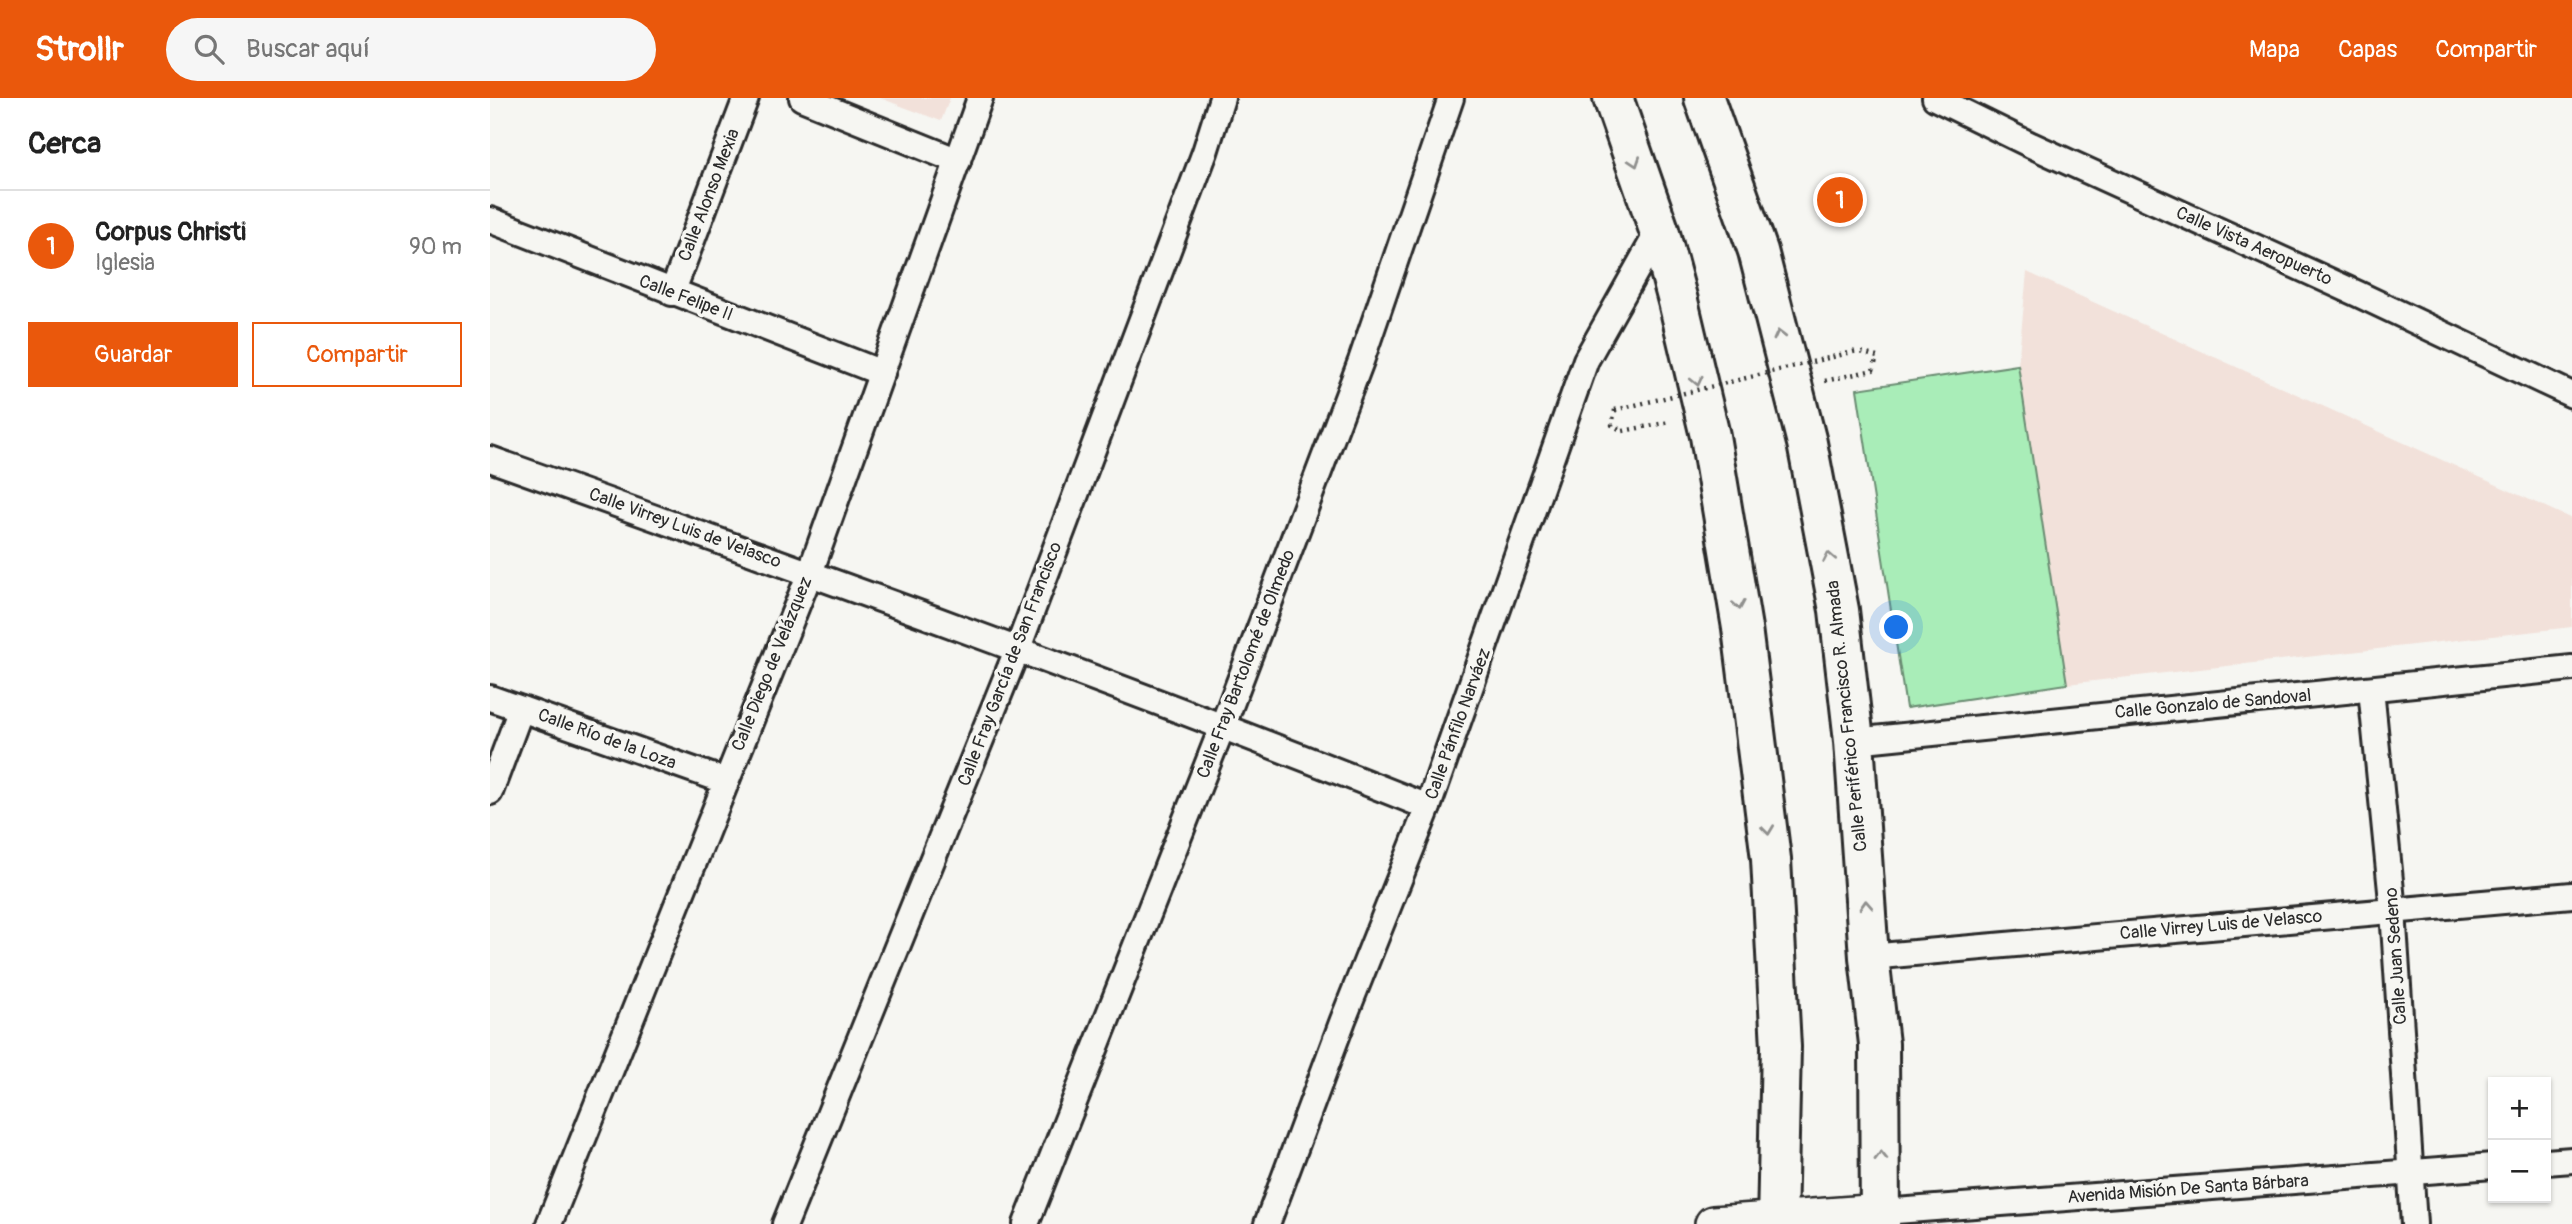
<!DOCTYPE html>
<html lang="es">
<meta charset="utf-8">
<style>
:root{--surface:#fff;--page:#f6f6f6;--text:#222;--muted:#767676;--line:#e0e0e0;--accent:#ea580c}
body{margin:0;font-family:Pangolin,sans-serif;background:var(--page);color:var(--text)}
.controls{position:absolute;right:21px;bottom:21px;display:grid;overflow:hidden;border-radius:0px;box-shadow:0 2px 5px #0004}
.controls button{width:63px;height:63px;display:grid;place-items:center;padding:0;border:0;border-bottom:2px solid var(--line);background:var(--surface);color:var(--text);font:35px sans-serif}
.you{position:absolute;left:1407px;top:530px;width:24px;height:24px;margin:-18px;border:5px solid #fff;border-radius:50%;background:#1a73e8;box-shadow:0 0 0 10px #1a73e833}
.badge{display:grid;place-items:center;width:46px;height:46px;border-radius:50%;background:var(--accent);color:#fff;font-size:23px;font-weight:700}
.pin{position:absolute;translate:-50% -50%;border:4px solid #fff;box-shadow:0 2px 7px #0006}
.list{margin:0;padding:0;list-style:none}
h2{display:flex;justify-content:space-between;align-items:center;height:91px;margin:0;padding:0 28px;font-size:30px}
h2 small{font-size:23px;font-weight:400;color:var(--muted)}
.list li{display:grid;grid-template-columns:46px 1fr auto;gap:21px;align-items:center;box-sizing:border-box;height:112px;padding:0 28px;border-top:2px solid var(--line)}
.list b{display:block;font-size:26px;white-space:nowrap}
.list p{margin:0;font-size:23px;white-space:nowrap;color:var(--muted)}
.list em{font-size:23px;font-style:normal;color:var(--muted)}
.actions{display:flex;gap:14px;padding:21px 28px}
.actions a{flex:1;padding:16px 0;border:2px solid var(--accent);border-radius:0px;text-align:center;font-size:24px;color:var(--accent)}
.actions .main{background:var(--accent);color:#fff}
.icon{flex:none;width:38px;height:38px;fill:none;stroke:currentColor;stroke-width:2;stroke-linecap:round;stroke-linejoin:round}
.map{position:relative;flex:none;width:2082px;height:1126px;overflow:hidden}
header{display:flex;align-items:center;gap:42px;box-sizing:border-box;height:98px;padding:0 35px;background:var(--accent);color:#fff}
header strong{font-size:33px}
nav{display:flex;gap:38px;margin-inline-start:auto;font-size:24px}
.search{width:490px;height:63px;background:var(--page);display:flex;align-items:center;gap:18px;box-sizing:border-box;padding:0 24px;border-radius:38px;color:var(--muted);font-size:26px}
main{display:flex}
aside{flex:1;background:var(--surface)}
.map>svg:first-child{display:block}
.built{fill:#f2e1da}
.green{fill:#a9edb8;stroke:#6a8c72;stroke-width:2}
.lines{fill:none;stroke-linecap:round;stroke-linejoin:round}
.minor-casing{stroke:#2b2b2b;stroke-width:30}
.secondary-casing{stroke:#2b2b2b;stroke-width:40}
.trunk-casing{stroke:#2b2b2b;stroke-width:44}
.path{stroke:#2b2b2b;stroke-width:4.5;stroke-dasharray:2 5;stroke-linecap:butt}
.minor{stroke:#f6f6f2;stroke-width:24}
.secondary{stroke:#f6f6f2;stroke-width:35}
.trunk{stroke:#f6f6f2;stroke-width:38}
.path-bridge{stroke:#2b2b2b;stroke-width:4.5;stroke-dasharray:2 5;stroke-linecap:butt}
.oneway{stroke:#90908e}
.labels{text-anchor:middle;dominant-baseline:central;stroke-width:7;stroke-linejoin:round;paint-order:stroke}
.street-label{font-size:18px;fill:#2b2b2b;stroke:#f6f6f2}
</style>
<header>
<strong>Strollr</strong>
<div class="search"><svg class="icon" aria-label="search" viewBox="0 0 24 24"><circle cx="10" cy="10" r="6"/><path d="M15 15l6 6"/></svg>Buscar aquí</div>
<nav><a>Mapa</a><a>Capas</a><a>Compartir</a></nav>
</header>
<main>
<aside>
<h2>Cerca<small></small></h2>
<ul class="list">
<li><span class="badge">1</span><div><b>Corpus Christi</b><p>Iglesia</p></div><em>90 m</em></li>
</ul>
<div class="actions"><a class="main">Guardar</a><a>Compartir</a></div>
</aside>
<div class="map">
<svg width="2082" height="1126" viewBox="0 0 2082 1126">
<rect width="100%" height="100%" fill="#f6f6f2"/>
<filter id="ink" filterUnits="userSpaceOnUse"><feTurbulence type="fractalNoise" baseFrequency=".0143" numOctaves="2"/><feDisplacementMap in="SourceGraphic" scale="14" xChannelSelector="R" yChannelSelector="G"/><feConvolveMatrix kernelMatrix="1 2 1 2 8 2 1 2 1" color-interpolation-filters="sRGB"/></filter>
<g filter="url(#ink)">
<g class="built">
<polygon points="390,0 460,0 451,23"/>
<polygon points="1537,174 2082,421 2082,529 1577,586 1528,267"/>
</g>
<polygon class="green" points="1528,267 1577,586 1416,610 1367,291"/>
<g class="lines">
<g class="minor-casing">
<g id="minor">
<polyline points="312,0 468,63"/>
<polyline points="1445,0 1541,47 1868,196 2082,297"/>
<polyline points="0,122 392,275"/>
<polyline points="182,195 256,0"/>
<path d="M0 361C314 473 628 585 938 709"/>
<polyline points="1881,591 1903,813 1924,1126"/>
<polyline points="0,600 235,683"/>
<polyline points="1364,643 2082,570"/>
<polyline points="0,694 31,611"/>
<polyline points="1379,859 2082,797"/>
<polyline points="2056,1064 2082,1062"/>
<polyline points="1392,1114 2003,1068"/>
<polyline points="59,1126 320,475 490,0"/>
<polyline points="295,1126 528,550 715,54 732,0"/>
<polyline points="536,1126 733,627 871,263 961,0"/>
<polyline points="777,1126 853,922 938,709 1096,262 1169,132"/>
</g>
</g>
<g class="secondary-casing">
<polyline id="secondary" points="1223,1126 1392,1114"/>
</g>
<g class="trunk-casing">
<g id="trunk">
<polyline points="1123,0 1169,132 1188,203 1220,338 1252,530 1281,761 1291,949 1287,1126"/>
<polyline points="1214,0 1268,153 1317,345 1349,512 1364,643 1379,859 1389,946 1390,1126"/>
</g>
</g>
<g class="path">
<polyline points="1335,283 1383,272 1387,259 1367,253"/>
<polyline points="1125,312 1122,327 1133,333 1180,324"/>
</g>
<use href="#minor" class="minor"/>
<use href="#secondary" class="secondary"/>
<use href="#trunk" class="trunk"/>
<polyline class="path-bridge" points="1125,312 1367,253"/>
</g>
<defs><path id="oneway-chevron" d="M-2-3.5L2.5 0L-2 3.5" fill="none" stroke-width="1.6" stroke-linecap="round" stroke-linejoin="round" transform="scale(1.75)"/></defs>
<g class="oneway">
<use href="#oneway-chevron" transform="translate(1145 64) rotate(71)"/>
<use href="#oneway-chevron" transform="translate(1289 237) rotate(-104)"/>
<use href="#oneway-chevron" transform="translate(1207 283) rotate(77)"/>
<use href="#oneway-chevron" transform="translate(1339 459) rotate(-101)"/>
<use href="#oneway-chevron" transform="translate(1249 507) rotate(80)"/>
<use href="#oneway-chevron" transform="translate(1278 732) rotate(83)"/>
<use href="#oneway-chevron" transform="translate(1376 807) rotate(-93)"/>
<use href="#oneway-chevron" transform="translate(1391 1058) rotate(-91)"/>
</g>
</g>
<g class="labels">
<g class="street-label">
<text transform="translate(219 97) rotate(-69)">Calle Alonso Mexia</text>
<text transform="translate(1764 148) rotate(24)">Calle Vista Aeropuerto</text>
<text transform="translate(196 200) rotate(21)">Calle Felipe II</text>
<text transform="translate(195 430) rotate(20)">Calle Virrey Luis de Velasco</text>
<text transform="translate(282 566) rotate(-68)">Calle Diego de Velázquez</text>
<text transform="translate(520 566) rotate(-69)">Calle Fray García de San Francisco</text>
<text transform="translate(756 566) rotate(-69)">Calle Fray Bartolomé de Olmedo</text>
<text transform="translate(1723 606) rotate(-5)">Calle Gonzalo de Sandoval</text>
<text transform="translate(1357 618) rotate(-96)">Calle Periférico Francisco R. Almada</text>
<text transform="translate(968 626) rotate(-70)">Calle Pánfilo Narváez</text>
<text transform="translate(117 641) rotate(20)">Calle Río de la Loza</text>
<text transform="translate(1731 827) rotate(-5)">Calle Virrey Luis de Velasco</text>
<text transform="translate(1906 858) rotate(-94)">Calle Juan Sedeno</text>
<text transform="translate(1698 1091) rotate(-4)">Avenida Misión De Santa Bárbara</text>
</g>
</g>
</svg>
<div class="controls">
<button>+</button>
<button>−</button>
</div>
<div class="you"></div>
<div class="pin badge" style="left:1350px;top:102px">1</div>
</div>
</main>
